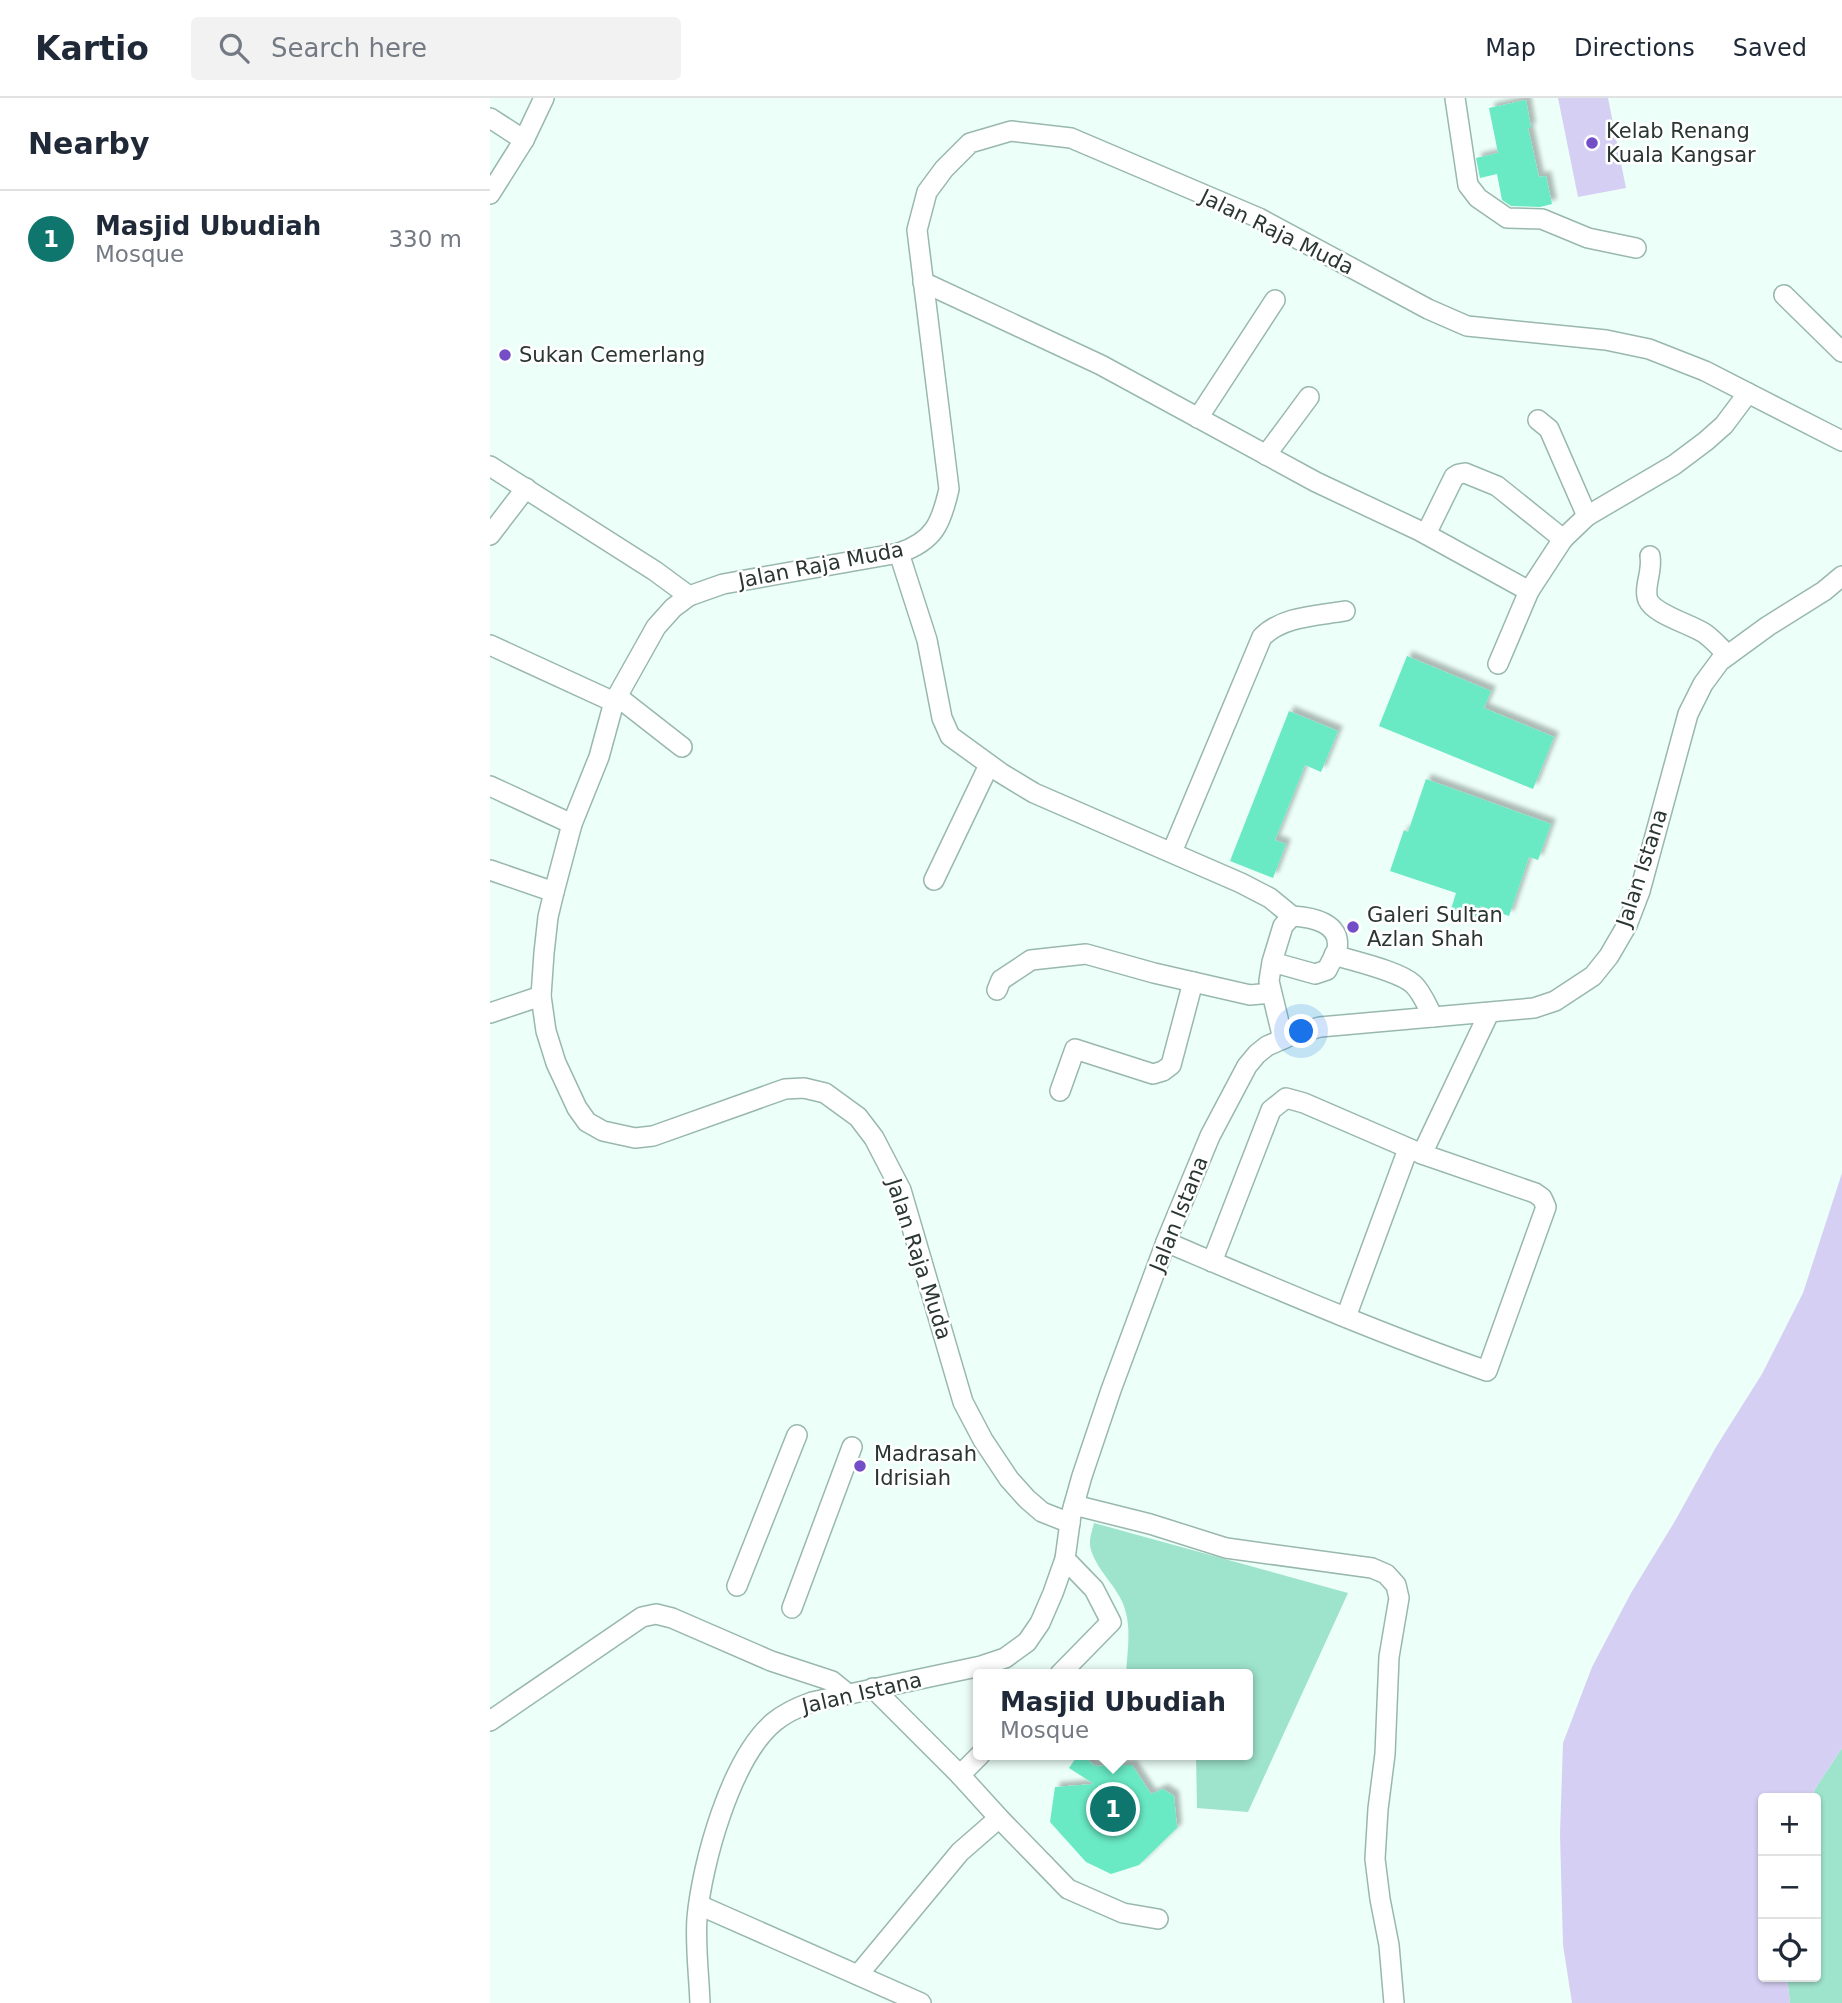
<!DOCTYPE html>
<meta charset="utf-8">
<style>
:root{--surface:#fff;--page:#f2f2f3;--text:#1f2937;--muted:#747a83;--line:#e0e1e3;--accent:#0f766e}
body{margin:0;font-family:"DejaVu Sans",sans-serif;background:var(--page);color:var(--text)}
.controls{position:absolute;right:21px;bottom:21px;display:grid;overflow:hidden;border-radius:7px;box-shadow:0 2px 5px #0004}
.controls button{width:63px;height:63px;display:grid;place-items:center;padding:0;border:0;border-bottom:2px solid var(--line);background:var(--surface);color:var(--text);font:35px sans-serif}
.you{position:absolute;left:812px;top:934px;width:24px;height:24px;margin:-18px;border:5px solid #fff;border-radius:50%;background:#1a73e8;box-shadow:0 0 0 10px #1a73e833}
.badge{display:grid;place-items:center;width:46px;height:46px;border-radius:50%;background:var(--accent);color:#fff;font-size:23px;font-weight:700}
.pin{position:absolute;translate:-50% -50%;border:4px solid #fff;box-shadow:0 2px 7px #0006}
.popup{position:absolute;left:483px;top:1571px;width:280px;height:91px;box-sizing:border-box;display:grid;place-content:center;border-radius:7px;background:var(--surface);filter:drop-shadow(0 2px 5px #0005);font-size:23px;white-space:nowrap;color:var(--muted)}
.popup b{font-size:26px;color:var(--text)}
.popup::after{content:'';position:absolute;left:50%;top:100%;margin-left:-14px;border:14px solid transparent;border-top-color:var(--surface)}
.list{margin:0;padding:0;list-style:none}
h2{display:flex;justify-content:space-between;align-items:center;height:91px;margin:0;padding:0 28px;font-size:30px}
h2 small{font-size:23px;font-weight:400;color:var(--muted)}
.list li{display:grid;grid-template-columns:46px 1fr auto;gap:21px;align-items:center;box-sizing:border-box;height:98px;padding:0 28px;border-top:2px solid var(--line)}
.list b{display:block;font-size:26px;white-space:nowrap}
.list p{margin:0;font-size:23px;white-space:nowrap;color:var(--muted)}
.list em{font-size:23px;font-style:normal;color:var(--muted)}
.icon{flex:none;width:38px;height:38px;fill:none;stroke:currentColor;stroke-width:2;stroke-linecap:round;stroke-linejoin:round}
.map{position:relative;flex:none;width:1352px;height:1905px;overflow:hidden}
header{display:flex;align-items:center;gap:42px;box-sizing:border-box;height:98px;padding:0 35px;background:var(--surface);border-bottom:2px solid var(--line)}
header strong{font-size:33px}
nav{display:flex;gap:38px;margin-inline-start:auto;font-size:24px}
.search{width:490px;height:63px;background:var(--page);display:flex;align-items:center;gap:18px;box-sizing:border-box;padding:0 24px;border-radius:7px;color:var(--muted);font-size:26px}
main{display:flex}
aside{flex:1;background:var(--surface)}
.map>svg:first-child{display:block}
.green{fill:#9ee3cc}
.water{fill:#d6cff4}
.building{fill:#69e9c4;filter:url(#shadow)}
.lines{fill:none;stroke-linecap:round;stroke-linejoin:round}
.minor-casing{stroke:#99b8ad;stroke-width:22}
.minor{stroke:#fff;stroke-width:19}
.poi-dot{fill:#744ec7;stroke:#fff;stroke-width:2.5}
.labels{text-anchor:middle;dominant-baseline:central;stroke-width:5;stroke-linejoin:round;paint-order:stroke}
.poi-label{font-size:21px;fill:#2a3632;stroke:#fff;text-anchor:start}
.street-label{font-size:21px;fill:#2a3632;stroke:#fff}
</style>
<header>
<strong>Kartio</strong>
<div class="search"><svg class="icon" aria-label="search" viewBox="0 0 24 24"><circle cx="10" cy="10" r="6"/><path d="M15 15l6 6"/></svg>Search here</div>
<nav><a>Map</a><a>Directions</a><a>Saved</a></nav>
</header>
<main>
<aside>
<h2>Nearby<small></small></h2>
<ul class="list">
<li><span class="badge">1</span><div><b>Masjid Ubudiah</b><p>Mosque</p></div><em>330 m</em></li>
</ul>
</aside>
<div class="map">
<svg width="1352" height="1905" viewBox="0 0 1352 1905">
<defs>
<filter id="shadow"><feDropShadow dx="5" dy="-5" stdDeviation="2" flood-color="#0004"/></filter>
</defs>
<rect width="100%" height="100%" fill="#ecfff8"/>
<g class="green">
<path d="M604 1425 858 1495 758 1714 707 1710 706 1657H758V1576H636C637 1556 641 1535 636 1515 631 1491 608 1475 601 1452 598 1443 602 1434 604 1425Z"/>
<polygon points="1352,1650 1352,1905 1300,1905 1297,1879 1326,1879 1326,1700 1322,1700 1325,1691"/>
</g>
<g class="water">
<polygon points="1068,0 1118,0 1136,90 1088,99"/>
<polygon points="1352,1075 1352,1650 1325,1691 1322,1700 1273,1700 1273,1879 1297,1879 1300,1905 1082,1905 1073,1847 1070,1736 1073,1645 1102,1569 1141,1495 1185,1423 1226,1349 1272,1276 1313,1195"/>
</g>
<g class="building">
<polygon points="1036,2 1041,30 1038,30 1049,79 1056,78 1062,106 1050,109 1021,108 1012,102 1007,76 990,80 986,60 1008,55 999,10"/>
<polygon points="917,558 1001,593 994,610 1064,639 1043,691 889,628"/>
<polygon points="799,613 848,633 831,674 815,667 785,742 796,746 783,780 740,763"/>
<polygon points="936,681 1061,726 1048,762 1039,759 1019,818 990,808 986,819 961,811 966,795 900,773 914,732 918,734"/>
<polygon points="588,1657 592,1657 605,1668 642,1667 661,1696 673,1691 684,1698 687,1730 649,1767 621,1776 596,1764 560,1724 565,1689 604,1686 579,1670"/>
</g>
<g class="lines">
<g class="minor-casing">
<g id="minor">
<polyline points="965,0 978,87 988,100 1017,120 1052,121 1098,140 1146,150"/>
<polyline points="0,20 34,42"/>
<polyline points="0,96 34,42 54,0"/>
<polyline points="433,184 611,267 826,384 930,433 1039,493"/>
<polyline points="1294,197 1352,254"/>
<polyline points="708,320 785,202"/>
<polyline points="1048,322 1059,331 1097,418"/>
<polyline points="776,357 819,299"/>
<polyline points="0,368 165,473 199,498"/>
<polyline points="936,436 964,379 969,376 975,375 1007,388 1073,441"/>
<polyline points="0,437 36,390"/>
<polyline points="409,455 437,542 452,620 460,638 511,675 544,695 751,785 780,800 802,818"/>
<path d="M1160 458C1163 474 1153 489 1158 502 1164 516 1200 526 1214 535 1223 541 1230 550 1238 557"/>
<polyline points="0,547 124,604"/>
<polyline points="1008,566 1039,493 1073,441 1097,418 1184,367 1216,343 1234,327 1258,295"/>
<polyline points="128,599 192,649"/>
<polyline points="0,688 82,726"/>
<path d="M682 754 772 539C793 518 826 518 855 513"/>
<polyline points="0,772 64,794"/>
<polyline points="444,782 499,667"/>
<path d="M844 857C863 863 909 873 923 886 932 894 937 908 943 919"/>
<path d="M782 864 825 876 837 872C840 865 845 858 847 851 852 825 822 819 802 818L793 828 782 864 779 883 793 941"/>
<polyline points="507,892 511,882 541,862 596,856 664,875 760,897 781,895"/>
<polyline points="0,915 51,898"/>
<polyline points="570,993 585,951 663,976 673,973 681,967 703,884"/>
<polyline points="932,1056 999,915"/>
<path d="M676 1144C782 1189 888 1235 997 1273L1056 1109 1052 1100 1045 1095 932 1056 814 1005 796 1000 781 1012 722 1164"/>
<polyline points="856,1219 918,1051"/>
<polyline points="584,1407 660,1426 736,1450 882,1470 896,1476 906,1487 909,1500 899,1559 895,1656 888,1711 885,1761 890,1801 899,1847 904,1905"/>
<path d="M580 1425 552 1414 537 1401 519 1381 493 1342 473 1304 411 1092 384 1040 368 1019 335 995 314 990 295 991 163 1038 145 1040 113 1033 97 1024 87 1010 66 965 56 933 51 898 54 855 58 819 64 794 82 726 109 659 124 604 166 529 183 510 199 498 233 486 409 455C444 443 451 426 459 391L427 132 437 94 454 71 480 45 521 33 581 40 769 120 938 211 977 228 1116 242 1159 251 1215 273 1352 343"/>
<polyline points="247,1488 307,1337"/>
<polyline points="302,1510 362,1349"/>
<polyline points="570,1576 621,1524 604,1491 575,1461"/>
<polyline points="383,1590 470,1677 490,1657"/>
<polyline points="0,1623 152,1519 166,1516 182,1520 281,1563 342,1583 358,1596"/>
<polyline points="470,1677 509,1720 578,1791 633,1815 668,1821"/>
<polyline points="209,1807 431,1905"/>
<polyline points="368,1877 470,1754 509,1720"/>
<path d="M210 1905C209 1877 205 1847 207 1820 212 1765 241 1660 284 1624 295 1615 308 1609 322 1604L491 1568 515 1560 537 1544 550 1525 563 1495 575 1461 581 1417 592 1378 621 1292 676 1144 720 1038 757 968 767 956 777 948 802 937 830 929 1044 910 1065 903 1103 878 1119 858 1137 827 1150 793 1198 616 1213 586 1230 563 1278 528 1334 493 1352 478"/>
</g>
</g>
<use href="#minor" class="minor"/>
</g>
<g class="poi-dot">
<circle cx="1102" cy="45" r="7"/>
<circle cx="15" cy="257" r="7"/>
<circle cx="863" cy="829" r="7"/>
<circle cx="370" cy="1368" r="7"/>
</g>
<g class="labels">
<g class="poi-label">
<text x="1116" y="33">Kelab Renang<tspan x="1116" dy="24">Kuala Kangsar</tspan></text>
<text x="29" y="257">Sukan Cemerlang</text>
<text x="877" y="817">Galeri Sultan<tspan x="877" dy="24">Azlan Shah</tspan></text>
<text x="384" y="1356">Madrasah<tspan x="384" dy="24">Idrisiah</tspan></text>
</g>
<g class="street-label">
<text transform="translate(787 134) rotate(26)">Jalan Raja Muda</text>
<text transform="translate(331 467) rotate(-11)">Jalan Raja Muda</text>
<text transform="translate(1152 770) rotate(-72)">Jalan Istana</text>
<text transform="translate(689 1116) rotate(-68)">Jalan Istana</text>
<text transform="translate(429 1161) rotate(72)">Jalan Raja Muda</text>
<text transform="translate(372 1595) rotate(-13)">Jalan Istana</text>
</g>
</g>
</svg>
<div class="controls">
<button>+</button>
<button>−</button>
<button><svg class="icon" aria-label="locate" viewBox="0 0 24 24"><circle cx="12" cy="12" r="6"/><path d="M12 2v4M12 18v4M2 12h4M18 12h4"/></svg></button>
</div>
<div class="you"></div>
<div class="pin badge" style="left:623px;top:1711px">1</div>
<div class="popup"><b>Masjid Ubudiah</b>Mosque</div>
</div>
</main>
